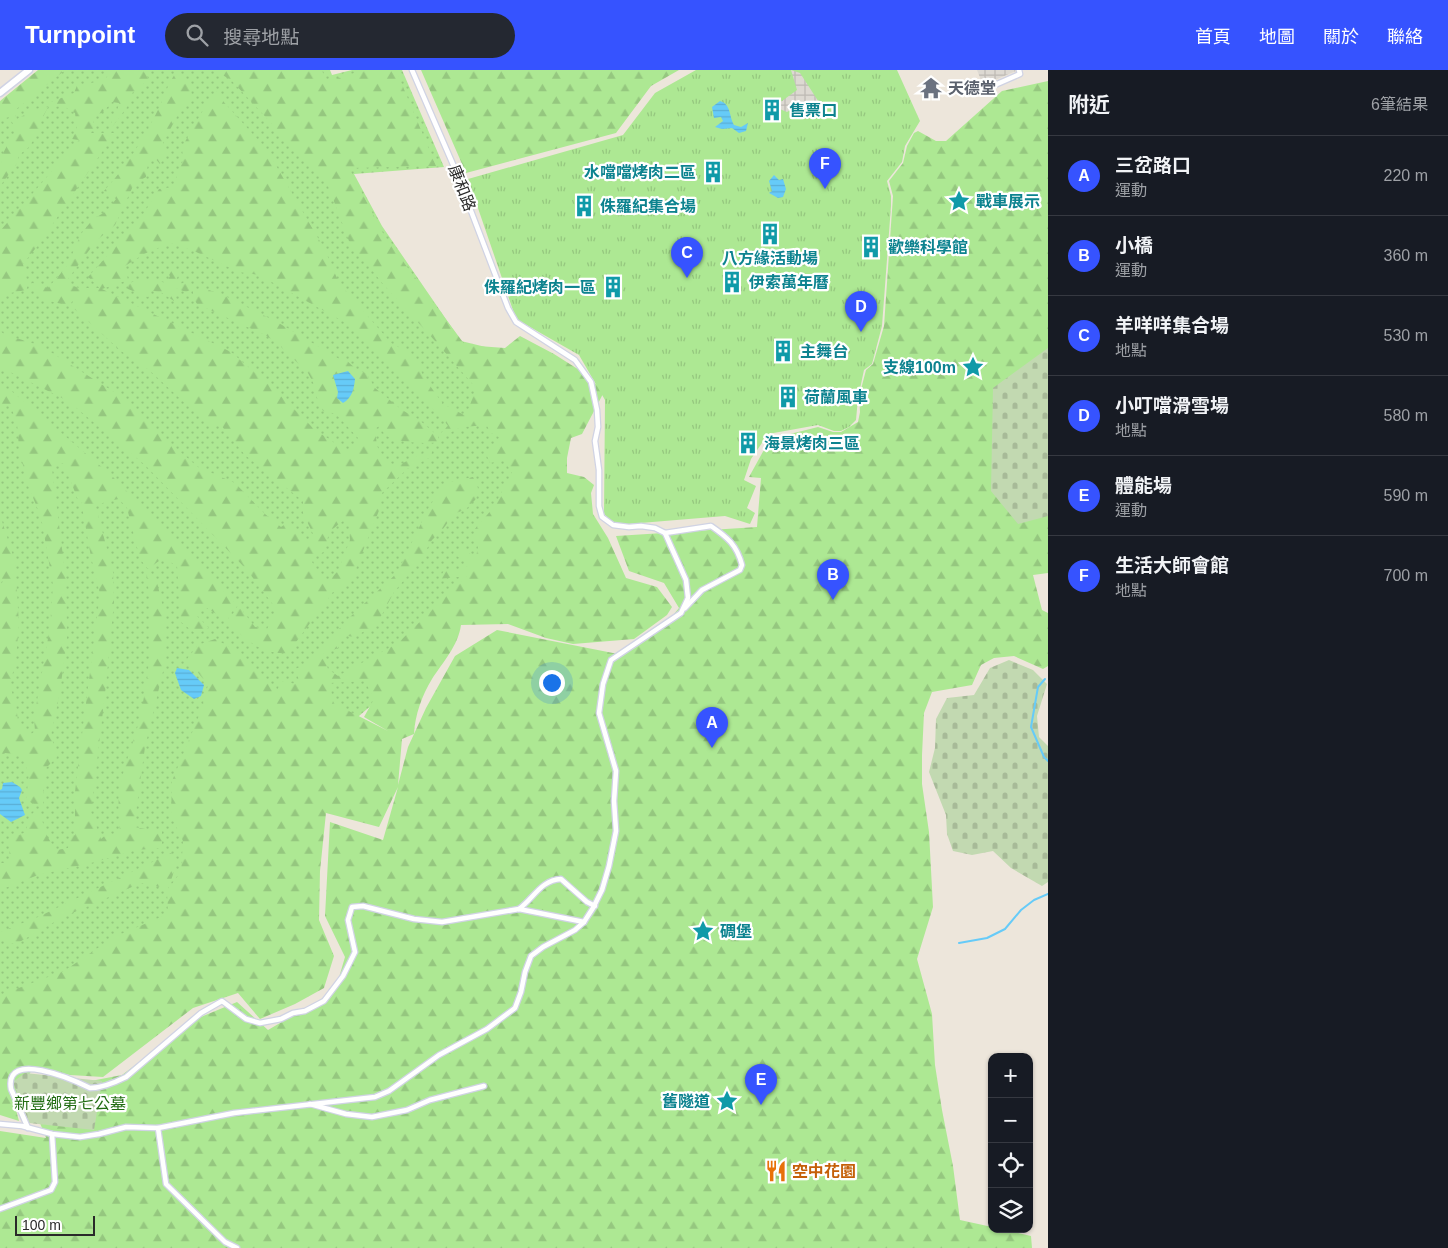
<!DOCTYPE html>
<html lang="zh-TW">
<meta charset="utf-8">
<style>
:root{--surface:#171b24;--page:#242831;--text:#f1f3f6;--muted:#9ea1a6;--line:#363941;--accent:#3653ff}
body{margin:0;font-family:Helvetica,"Noto Sans TC",sans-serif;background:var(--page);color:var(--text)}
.controls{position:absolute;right:15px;bottom:15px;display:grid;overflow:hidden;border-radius:10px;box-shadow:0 1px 4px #0004}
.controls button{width:45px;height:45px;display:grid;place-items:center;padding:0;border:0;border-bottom:1px solid var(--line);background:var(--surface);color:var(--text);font:25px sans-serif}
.scale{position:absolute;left:15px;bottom:12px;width:80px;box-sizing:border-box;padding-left:5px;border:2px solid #2a2a2a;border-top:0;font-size:14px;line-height:18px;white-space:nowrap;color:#2a2a2a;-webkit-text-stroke:4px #fff;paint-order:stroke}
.you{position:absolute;left:551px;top:612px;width:18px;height:18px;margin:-12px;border:4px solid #fff;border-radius:50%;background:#1a73e8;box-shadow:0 0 0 8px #1a73e833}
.badge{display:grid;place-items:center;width:32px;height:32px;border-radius:50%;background:var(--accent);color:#fff;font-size:16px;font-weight:700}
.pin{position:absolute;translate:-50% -41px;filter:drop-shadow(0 1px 2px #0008)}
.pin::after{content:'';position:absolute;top:26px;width:18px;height:15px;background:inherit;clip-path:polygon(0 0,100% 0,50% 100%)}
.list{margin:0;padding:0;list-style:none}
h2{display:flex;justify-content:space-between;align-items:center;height:65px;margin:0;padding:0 20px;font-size:21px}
h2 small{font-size:16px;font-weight:400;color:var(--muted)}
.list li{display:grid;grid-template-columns:32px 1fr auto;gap:15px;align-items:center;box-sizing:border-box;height:80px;padding:0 20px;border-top:1px solid var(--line)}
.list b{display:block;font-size:19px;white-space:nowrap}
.list p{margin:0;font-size:16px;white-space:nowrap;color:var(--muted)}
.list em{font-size:16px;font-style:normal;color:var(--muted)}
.icon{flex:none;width:28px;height:28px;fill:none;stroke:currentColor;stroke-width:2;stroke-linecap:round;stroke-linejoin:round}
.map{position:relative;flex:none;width:1048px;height:1178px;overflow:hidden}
header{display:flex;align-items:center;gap:30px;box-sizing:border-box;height:70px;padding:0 25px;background:var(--accent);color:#fff}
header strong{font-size:24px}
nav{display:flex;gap:28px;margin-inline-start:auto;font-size:18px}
.search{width:350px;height:45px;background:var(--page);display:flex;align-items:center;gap:12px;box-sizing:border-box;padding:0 18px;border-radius:28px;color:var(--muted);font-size:19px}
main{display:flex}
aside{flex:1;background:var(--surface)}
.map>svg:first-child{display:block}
.grass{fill:url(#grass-dots)}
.forest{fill:url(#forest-firs);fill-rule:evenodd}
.cemetery{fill:url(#cemetery-stones)}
.park{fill:url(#park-tufts)}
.plaza{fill:url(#plaza-grid)}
.water{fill:url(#water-rules)}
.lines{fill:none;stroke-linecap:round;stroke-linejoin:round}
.stream{stroke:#66cbf8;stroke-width:2}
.street-casing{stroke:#d0d3e4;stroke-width:7}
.secondary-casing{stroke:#d0d3e4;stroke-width:9}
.street{stroke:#fff;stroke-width:4.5}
.secondary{stroke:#fff;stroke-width:6}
.labels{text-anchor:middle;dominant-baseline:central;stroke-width:4.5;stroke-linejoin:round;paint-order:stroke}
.worship-label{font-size:16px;font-weight:bold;fill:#5b616d;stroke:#fff;text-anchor:start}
.culture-label{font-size:16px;font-weight:bold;fill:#0d838f;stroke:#fff;text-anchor:start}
.street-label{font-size:16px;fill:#2a2a2a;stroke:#fff}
.park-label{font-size:16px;fill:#236d14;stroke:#fff}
.food-label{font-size:16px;font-weight:bold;fill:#c56008;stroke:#fff;text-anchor:start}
</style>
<header>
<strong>Turnpoint</strong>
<div class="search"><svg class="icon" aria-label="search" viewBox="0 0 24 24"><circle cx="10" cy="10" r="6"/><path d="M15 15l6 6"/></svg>搜尋地點</div>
<nav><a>首頁</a><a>地圖</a><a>關於</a><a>聯絡</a></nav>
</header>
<main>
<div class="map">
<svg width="1048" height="1178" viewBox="0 0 1048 1178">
<defs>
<pattern id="grass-dots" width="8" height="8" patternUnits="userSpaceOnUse" patternTransform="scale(1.25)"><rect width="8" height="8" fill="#ade893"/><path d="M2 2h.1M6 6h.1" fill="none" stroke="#95c77f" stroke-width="1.8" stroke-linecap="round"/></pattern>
<pattern id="forest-firs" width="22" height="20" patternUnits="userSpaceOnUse" patternTransform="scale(1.25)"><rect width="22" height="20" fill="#ade893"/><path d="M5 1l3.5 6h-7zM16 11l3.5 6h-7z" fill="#95c77f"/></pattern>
<pattern id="cemetery-stones" width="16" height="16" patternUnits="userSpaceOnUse" patternTransform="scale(1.25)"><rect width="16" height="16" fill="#c2d9b1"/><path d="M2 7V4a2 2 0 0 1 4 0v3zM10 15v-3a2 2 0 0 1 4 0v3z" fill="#a7ba98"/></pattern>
<pattern id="park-tufts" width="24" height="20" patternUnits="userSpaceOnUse" patternTransform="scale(1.25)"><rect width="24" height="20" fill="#ade893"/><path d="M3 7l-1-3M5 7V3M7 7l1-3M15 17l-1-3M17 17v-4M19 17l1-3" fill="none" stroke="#95c77f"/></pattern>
<pattern id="plaza-grid" width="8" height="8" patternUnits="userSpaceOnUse" patternTransform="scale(1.25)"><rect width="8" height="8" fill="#ddd9d2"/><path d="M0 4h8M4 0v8" fill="none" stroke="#bebab4"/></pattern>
<pattern id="water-rules" width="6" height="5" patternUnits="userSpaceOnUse" patternTransform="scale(1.25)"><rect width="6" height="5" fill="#66cbf8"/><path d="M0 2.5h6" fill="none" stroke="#59aed5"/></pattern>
</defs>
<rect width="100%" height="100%" fill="#ede6db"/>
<polygon class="grass" points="49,0 330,0 332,5 352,0 402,0 444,97 354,104 382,156 461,271 502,281 517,410 476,527 395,615 352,652 205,822 0,967 0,40"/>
<g class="forest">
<path d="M38 0H65L14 41 17 49 35 39 48 37 41 51 39 62 28 78 19 85 16 95 0 116C0 95 0 76 19 64L9 47 0 50V31Z"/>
<path d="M112 0H143L148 8 136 23 133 22 127 37 110 60C110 50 118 43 119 33L112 32 102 43 91 45 88 42 96 57 86 63H115L39 174 23 194 28 215 26 220 0 225V161L79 70 72 69 77 59 75 43 63 36 50 37 51 32 74 23 78 13 83 16 106 8Z"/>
<path d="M178 0C188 12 192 16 192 31L183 35 163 73 166 85 160 94 153 86 148 93 146 107 134 114 115 155 96 171 65 213 79 218H100L88 207 139 151 159 119 173 117 183 90 182 77 202 42 217 21 222 30 267 80 325 180 339 213 391 273 415 286 423 306 443 334 466 346 476 318 435 271 383 214 349 171 325 108 287 70 231 10 214 0H322L326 12 364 0H396L436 96 349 98 385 167 465 275 505 278 520 266 554 284 584 303 604 322 582 364 571 368 567 388V403L584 407 594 415 591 423 593 444 608 468 626 508 657 517 672 537 667 545 634 569 573 574 546 568 508 554 461 555C458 576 443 592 432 609 422 625 415 645 414 664L426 638 455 586 497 560 623 585 662 558 679 538 664 513 629 501 616 466 757 457 761 408 749 407 770 369 818 357 833 362H841L858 352 860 342 859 327 866 300 873 294 884 256 893 126 889 111 903 93 907 76 914 63 918 61 936 71H946L1002 21 1048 11V503L1033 505 1042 540 1048 543V596L1043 599 1014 586 994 588 981 595 972 615 932 622 924 643 922 685V714L929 762 933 837 917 889 932 944 935 995 942 1040 953 1096 960 1150 992 1157V1159H1000L1031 1166 1032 1178H0V1061L46 1068 28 1023 122 1005 196 949 237 932 268 960 335 921 345 887 325 846 330 752 383 770 398 717 379 757 326 743 320 801 319 850 334 886 324 918 295 934 260 949 238 923 193 938 103 1007 70 1005 34 997 13 1029 19 1051 0 1045V925L64 901 114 867 168 844 167 821 160 817 141 813 63 847 16 874 8 873 2 868 0 862 38 847 171 783 178 790 168 819 181 802 183 771 171 746 172 711 201 641 208 615 187 589 198 575 215 569 242 584 277 621 281 611 301 615 295 599 307 594 350 547 397 503 429 437 445 413 473 407 478 418 476 429 466 439 454 444 443 459 432 470 419 492 394 522 377 554 354 567 343 565 338 578 323 584 328 599 338 606 398 573 467 506 439 509 445 499H463L469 495 453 483 461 479 476 487 478 477 474 460 493 438 512 403 504 390 490 393 487 386 497 373 499 367 491 363 487 356C466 356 454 355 440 373V364L448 356 440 345 427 334 411 314 346 253 259 205 239 202 194 181 170 173 144 184 125 196 128 210 102 219 231 282 275 320 314 359 342 378 350 380 358 368 336 344 323 341 317 328 316 318 308 303 277 273 265 265 197 234 193 227V220L206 219 223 225 277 252 341 290H346L356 299 366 303 375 318 402 340 418 349 438 366 439 372C427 374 397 373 387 366 384 364 381 359 379 356L375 359 377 376 387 393 399 395 431 379 432 382 429 388 407 399 382 423 380 438 353 506 343 520 340 522H333L288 583C261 585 247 570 228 553L238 535 255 557 267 559 277 540 247 500 145 395 68 331 0 297V261L4 264 41 276 125 329 166 370 198 397 235 413 265 444 281 457 287 453 309 471 314 466 303 443V431L245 385 220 354 209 355 149 300 121 281 71 236 76 224 69 236 46 230 32 219V213L48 218 67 196 81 164 93 149 107 141 116 129 104 121C127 96 144 68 159 38 166 23 167 14 178 0ZM344 450 349 453 350 470 338 501 326 513 312 492 315 487 325 481 329 462ZM365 611 374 629 364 647 388 661 333 633 330 613ZM414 664 408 677 398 715 402 669Z"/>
<polygon points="421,0 679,0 651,16 616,63 466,103"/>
<path d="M171 198 176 199 178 206 175 212 181 214 188 210 195 218 186 222 175 218 174 231 162 223 150 220 148 227 128 219V214C139 208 155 210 166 213L170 206 167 203Z"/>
<path d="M0 318 9 319 110 404 236 534 227 551 207 538 195 544 209 558 196 564 181 552 177 496 163 488 148 499 140 489 127 438 119 429 107 431 93 438 82 432 97 441 113 502 114 532 105 624 91 742 101 769 108 763 113 764 120 762C119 749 118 736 119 723 123 695 136 669 141 642 151 596 155 543 145 497L156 508 165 546V593L145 677 134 757 151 760 162 759V778L136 780 95 792 38 805 0 820V791L1 793H9L10 773 14 767 26 762 29 747 37 739 40 740C43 755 46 769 57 780L68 778 71 766 75 765V722L79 688 100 524 91 487 81 431 78 430 64 394 58 392 52 399 66 510 67 571 59 627 51 665 57 687 45 699 43 735H36L26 730 29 704 21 685 5 683 0 689V516L3 511 0 504V445L15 492 19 554 16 588 10 616 16 635 18 651 24 661 30 665 35 661 34 648 50 557 53 515 41 447 27 413 19 378 17 352 10 335 0 338Z"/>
</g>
<g class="cemetery">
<polygon points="1048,278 1048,446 1018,454 991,421 993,318"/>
<polygon points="1009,590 1033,600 1047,614 1037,646 1039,667 1048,676 1048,812 1042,816 1011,798 993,781 972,785 953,781 947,764 946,745 929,702 935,678 936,649 947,628 974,625 990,598"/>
<polygon points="25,1003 102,1011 94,1060 29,1053 13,1012"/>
</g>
<polygon class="park" points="696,0 897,0 920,51 905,76 902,92 887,111 891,126 891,136 882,256 872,294 864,300 858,328 856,350 849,357 841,361 834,361 818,355 768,364 751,389 744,410 756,416 747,438 755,443 750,454 725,446 616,455 604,444 605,330 579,285 516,249 468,109 623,65 655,23"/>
<g class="plaza">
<polygon points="791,0 800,3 824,40 815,46 804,32 787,42 770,35 782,31 797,20"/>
<polygon points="977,0 1015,0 1016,1 983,15"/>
</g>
<g class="water">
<path d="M720 31C731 34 729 46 734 55L741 57 748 53 746 61 739 63 732 58 722 59 715 57 723 51 721 47 714 48 712 37Z"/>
<polygon points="774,105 779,110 783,109 786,119 783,127 778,128 769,123 772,121 769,111"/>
<path d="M348 301 355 309C354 319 352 328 343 333L337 328 338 322 333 305Z"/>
<polygon points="177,598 189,600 204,615 201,626 194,629 181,620 175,603"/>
<polygon points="12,712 20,717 22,720 19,728 25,745 11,752 0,744 0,720 2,719 3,713"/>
</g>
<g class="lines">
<g class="stream">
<polyline points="1045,609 1038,617 1031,657 1044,687 1048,691"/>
<polyline points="959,873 987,868 1005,859 1021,840 1034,830 1048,824"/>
</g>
<g class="street-casing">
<g id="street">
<polyline points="987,22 988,18 1020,4 1019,0"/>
<path d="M665 463 711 456C727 467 737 475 742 495L740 500 702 520 685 538"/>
<path d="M519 839C534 828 541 810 561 809L587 832 595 836"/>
<polyline points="310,1034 346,1044 372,1047 407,1040 430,1030 484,1016"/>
<polyline points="0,1054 22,1056 52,1064 80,1067 99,1064 126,1057 158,1058 234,1043 375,1027 389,1021 439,985 487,959 515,938 521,922 525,902 531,886 543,877 575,860 584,852 593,838 602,820 609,796 616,761 614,731 616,701 599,643 603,614 611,590 681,543 688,528 686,510 665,463 655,458 641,456 629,457 613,455 602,447 599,436 599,400 595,371 598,357 597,340 591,312 575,290 516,252 508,238 455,99 412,0"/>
<path d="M28 1058 11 1019C4 979 74 1010 90 1018 102 1018 116 1012 126 1007L201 943 222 931 246 949 260 953 281 949 293 943 305 941 324 931 343 906 355 882 348 850 352 837 363 836 414 849 442 852 519 839 584 852"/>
<polyline points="158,1058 166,1114 225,1172 237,1178"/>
<polyline points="0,1139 51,1120 55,1112 52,1064"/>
</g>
</g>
<g class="secondary-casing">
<polyline id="secondary" points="0,23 29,0"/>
</g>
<use href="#street" class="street"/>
<use href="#secondary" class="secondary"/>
</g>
<defs>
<g id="temple-bare" transform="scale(1.725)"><path d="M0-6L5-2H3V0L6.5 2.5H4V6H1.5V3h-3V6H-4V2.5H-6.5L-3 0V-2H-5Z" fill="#6b7280" stroke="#fff" stroke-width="2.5" paint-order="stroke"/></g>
<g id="building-bare" transform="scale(1.725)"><path d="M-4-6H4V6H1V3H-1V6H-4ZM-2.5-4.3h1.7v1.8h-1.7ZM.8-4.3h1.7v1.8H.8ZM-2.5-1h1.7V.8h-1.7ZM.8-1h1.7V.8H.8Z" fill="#0f9aa8" stroke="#fff" stroke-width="2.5" paint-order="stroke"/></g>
<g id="sight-bare" transform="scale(1.725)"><path d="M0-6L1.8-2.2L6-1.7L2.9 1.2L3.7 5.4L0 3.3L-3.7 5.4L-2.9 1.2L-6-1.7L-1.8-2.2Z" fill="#0f9aa8" stroke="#fff" stroke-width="2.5" paint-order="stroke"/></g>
<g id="restaurant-bare" transform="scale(1.725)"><path d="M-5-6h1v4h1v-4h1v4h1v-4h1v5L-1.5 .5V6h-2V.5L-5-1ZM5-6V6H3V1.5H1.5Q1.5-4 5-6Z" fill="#e8710a" stroke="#fff" stroke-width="2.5" paint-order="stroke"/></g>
</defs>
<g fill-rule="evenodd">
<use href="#temple-bare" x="931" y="18"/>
<use href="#building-bare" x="772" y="40"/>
<use href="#building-bare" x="713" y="102"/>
<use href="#sight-bare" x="959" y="131"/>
<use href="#building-bare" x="584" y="136"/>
<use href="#building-bare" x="770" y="164"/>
<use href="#building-bare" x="871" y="177"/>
<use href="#building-bare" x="732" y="212"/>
<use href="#building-bare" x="613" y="217"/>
<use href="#building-bare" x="783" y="281"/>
<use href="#sight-bare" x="973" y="297"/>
<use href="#building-bare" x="788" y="327"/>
<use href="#building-bare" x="748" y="373"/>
<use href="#sight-bare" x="703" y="861"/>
<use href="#sight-bare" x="727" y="1031"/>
<use href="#restaurant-bare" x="776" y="1101"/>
</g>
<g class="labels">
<g class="worship-label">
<text x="948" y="18">天德堂</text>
</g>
<g class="culture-label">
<text x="789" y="40">售票口</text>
<text x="696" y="102" text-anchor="end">水噹噹烤肉二區</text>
<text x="976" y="131">戰車展示</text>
<text x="600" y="136">侏羅紀集合場</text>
<text x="888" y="177">歡樂科學館</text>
<text x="770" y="188" text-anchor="middle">八方緣活動場</text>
<text x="749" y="212">伊索萬年曆</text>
<text x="596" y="217" text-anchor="end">侏羅紀烤肉一區</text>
<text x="800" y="281">主舞台</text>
<text x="956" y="297" text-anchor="end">支線100m</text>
<text x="804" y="327">荷蘭風車</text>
<text x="764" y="373">海景烤肉三區</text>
<text x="720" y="861">碉堡</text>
<text x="710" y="1031" text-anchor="end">舊隧道</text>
</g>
<g class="street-label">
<text transform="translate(462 118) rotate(69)">康和路</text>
</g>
<g class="park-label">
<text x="70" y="1033">新豐鄉第七公墓</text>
</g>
<g class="food-label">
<text x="792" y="1101">空中花園</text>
</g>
</g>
</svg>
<div class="controls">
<button>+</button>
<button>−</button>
<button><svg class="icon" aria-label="locate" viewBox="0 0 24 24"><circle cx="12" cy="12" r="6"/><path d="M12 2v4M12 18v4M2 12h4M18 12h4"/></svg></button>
<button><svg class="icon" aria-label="layers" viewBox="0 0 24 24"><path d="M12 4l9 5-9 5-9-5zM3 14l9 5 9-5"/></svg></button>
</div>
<div class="scale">100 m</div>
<div class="you"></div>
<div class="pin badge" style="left:712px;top:678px">A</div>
<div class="pin badge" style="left:833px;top:530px">B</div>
<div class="pin badge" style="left:687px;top:208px">C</div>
<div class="pin badge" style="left:861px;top:262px">D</div>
<div class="pin badge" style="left:761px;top:1035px">E</div>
<div class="pin badge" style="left:825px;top:119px">F</div>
</div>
<aside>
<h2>附近<small>6筆結果</small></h2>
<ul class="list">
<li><span class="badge">A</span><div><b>三岔路口</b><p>運動</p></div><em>220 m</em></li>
<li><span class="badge">B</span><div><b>小橋</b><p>運動</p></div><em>360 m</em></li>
<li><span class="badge">C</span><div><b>羊咩咩集合場</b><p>地點</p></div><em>530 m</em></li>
<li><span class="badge">D</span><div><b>小叮噹滑雪場</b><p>地點</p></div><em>580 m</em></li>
<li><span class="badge">E</span><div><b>體能場</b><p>運動</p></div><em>590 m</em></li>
<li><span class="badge">F</span><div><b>生活大師會館</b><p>地點</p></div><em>700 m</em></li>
</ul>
</aside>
</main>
